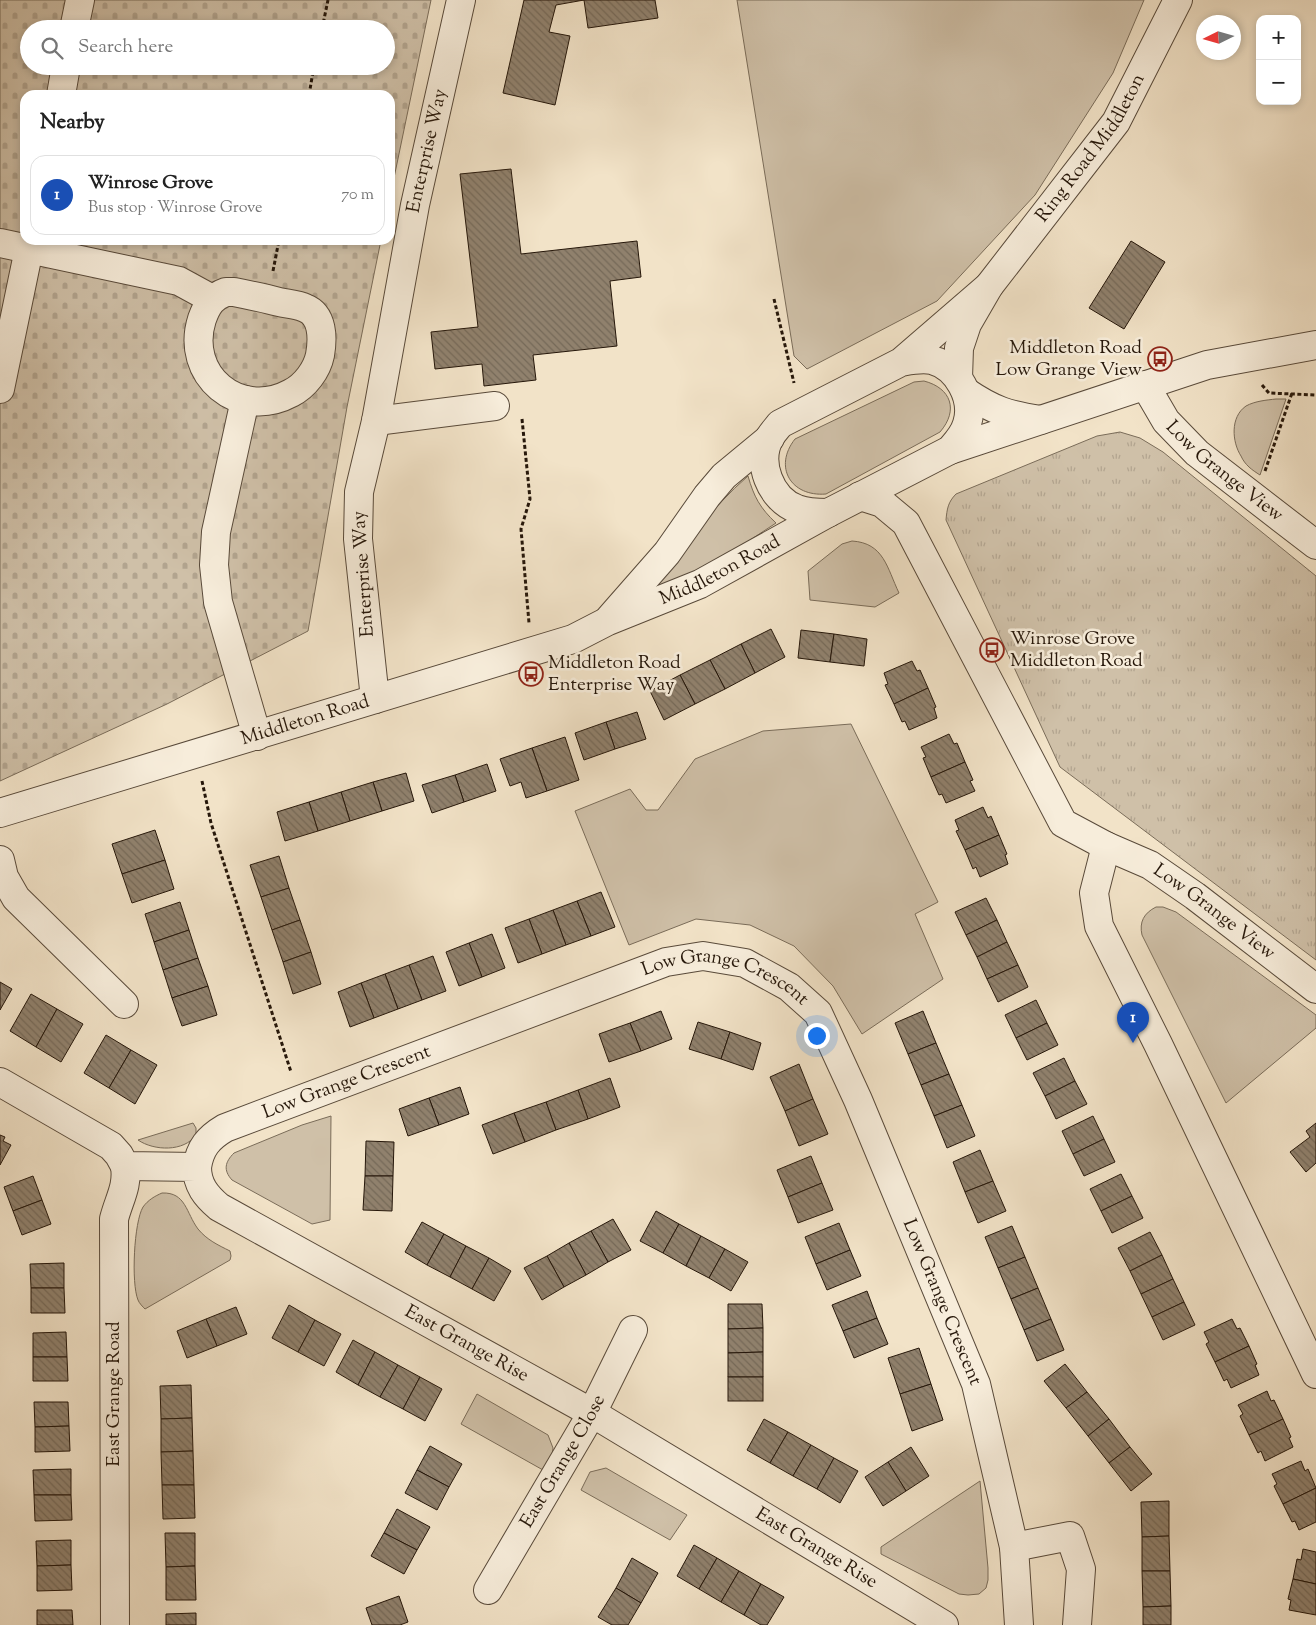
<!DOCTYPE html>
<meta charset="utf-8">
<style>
:root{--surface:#fff;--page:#f6f6f6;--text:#222;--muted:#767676;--line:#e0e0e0;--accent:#2563eb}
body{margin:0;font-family:"Sorts Mill Goudy",serif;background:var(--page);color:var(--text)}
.controls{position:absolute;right:15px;top:15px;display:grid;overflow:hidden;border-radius:10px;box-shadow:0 2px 8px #0003}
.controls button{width:45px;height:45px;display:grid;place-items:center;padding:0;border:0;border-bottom:1px solid var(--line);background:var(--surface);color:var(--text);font:25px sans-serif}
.compass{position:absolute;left:1196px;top:15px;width:45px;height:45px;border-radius:50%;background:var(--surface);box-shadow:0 2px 8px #0003;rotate:265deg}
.you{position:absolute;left:816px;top:1035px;width:18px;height:18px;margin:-12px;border:4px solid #fff;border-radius:50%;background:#1a73e8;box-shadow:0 0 0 8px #1a73e833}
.badge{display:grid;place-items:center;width:32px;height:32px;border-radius:50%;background:var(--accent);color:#fff;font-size:16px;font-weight:700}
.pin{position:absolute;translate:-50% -41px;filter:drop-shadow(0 1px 2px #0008)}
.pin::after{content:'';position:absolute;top:26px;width:18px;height:15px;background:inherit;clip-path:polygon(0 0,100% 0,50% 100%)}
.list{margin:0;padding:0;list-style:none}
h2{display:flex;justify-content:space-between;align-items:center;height:65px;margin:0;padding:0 20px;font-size:21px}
h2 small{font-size:16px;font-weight:400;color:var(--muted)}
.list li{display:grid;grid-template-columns:32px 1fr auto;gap:15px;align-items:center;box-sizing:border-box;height:80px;margin:0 10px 10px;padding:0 10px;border:1px solid var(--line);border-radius:15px}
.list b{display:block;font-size:19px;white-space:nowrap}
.list p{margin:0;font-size:16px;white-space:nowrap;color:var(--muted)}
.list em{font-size:16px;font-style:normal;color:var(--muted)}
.icon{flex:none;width:28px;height:28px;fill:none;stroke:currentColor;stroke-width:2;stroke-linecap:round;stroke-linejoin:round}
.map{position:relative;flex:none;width:1316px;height:1625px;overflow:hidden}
.search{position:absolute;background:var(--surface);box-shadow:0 2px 8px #0003;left:20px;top:20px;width:375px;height:55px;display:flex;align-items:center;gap:12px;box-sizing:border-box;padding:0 18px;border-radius:28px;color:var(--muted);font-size:19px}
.panel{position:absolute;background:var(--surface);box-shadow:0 2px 8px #0003;left:20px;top:90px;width:375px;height:155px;border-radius:15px}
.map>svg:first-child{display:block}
.grass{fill:#cfc0a8;stroke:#7a6c59}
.cemetery{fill:url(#cemetery-stones);stroke:#7a6c59;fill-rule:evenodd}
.park{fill:url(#park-tufts);stroke:#7a6c59}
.building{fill:url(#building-back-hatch);stroke:#26170a}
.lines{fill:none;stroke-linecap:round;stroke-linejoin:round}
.minor-casing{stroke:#594a3a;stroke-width:30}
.path{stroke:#26170a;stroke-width:3;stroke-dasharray:4 2.5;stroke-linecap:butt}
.minor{stroke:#f7eddb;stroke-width:28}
.labels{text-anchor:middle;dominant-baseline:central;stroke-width:5;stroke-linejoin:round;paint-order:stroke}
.street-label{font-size:19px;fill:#26170a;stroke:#f7eddb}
.poi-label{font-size:19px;fill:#26170a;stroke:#f7eddb;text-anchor:start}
</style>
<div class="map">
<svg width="1316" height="1625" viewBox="0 0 1316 1625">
<defs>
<pattern id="cemetery-stones" width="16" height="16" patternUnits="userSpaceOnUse" patternTransform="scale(1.25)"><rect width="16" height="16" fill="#cfc0a8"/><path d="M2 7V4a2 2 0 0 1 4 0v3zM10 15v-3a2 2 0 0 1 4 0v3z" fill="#b2a48f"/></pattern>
<pattern id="park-tufts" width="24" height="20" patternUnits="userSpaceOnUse" patternTransform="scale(1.25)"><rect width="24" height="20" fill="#cfc0a8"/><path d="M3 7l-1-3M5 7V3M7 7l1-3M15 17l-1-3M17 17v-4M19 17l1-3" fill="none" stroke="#b2a48f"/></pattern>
<pattern id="building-back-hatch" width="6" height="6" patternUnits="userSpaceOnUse" patternTransform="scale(1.25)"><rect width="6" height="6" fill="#90816d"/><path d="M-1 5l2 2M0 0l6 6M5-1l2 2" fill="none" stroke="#756958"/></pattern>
</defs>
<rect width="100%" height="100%" fill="#f2e3c8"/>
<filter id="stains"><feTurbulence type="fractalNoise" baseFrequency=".004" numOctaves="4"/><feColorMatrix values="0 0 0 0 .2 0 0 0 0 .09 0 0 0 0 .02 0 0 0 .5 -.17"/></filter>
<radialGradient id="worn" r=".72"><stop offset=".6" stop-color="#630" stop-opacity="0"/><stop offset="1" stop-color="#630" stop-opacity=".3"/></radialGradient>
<g class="grass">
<polygon points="737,0 1144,0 1113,73 1035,195 937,301 807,369 794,356"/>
<path d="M924 381C951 388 959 410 940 432L826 494C791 497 773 467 795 439L914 382Z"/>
<path d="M1276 399H1286L1260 475C1252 470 1245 465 1241 456 1232 442 1230 417 1246 406 1255 401 1267 400 1276 399Z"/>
<path d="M748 476C754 497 760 508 776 523L688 581 661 590 653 585C683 548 711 508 748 476Z"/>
<path d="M852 541C884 543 887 568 899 593L875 607 810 600 808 571 842 544Z"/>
<polygon points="851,724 938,902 915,914 943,979 862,1034 833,986 794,946 750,925 696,919 629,945 575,811 630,789 646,810 658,810 695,759 763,731"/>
<path d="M1156 907H1163L1176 912 1316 1015V1028L1226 1103 1142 935C1139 922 1144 913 1156 907Z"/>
<path d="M331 1116 330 1220 312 1224 232 1180C223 1170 225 1162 234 1153L302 1125Z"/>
<path d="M193 1123 196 1128V1135C184 1152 154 1151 138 1140Z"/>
<path d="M162 1193C186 1192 186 1213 198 1229 207 1240 218 1245 230 1251L231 1256 230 1260 145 1309C143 1307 139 1303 138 1300 131 1283 134 1222 143 1207 148 1200 155 1196 162 1193Z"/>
<polygon points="477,1394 548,1435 553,1448 552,1456 543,1470 461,1424"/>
<polygon points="606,1468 687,1515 670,1540 581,1490 590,1472"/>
<polygon points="980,1481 988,1568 988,1580 986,1588 979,1594 968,1595 959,1594 881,1554 881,1547"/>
</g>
<path class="cemetery" d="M0 0H431L390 197V95H25V240H381L347 407 308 631 167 704 0 781ZM29 29H386V66H29Z"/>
<path class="park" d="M1120 432 1140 438 1163 452 1316 576V960L1060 767 946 520C947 509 948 502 956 494L1097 436Z"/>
<g class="building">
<polygon points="524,0 655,0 658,18 588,28 584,0 556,5 549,32 570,36 555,105 503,93"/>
<polygon points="511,169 521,254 637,241 641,277 610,281 617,346 533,355 536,380 484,386 482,364 435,369 431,332 478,327 460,174"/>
<polygon points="1131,241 1165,262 1124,329 1089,308"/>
<polygon points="771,629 785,657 755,673 741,644"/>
<polygon points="801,630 834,634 830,662 798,658"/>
<polygon points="834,634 867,639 864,666 830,662"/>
<polygon points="741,644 755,673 725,689 710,660"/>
<polygon points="710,660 725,689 695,704 680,675"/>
<polygon points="912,661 917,671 920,670 928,688 894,704 885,685 888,684 884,673"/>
<polygon points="680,675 695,704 664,720 650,691"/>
<polygon points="928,688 936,707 934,708 937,718 909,730 905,721 902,722 894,704"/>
<polygon points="637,712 646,739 615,749 606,722"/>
<polygon points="606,722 615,749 584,760 575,733"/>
<polygon points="949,734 954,744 957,743 965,762 931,777 923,758 926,757 921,747"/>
<polygon points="565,737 579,780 547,791 532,748"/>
<polygon points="532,748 547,791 526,798 521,782 510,786 500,759"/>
<polygon points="965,762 973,780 970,781 975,791 946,803 942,794 939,795 931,777"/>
<polygon points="487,764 496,791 464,802 455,775"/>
<polygon points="406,773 414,801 382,811 373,782"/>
<polygon points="455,775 464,802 432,813 422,785"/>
<polygon points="373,782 382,811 350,821 341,792"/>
<polygon points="341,792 350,821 318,831 309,802"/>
<polygon points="309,802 318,831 285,841 277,812"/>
<polygon points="983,807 988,818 991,816 999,835 965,850 956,831 959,830 955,820"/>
<polygon points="155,830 165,860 122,874 112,844"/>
<polygon points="999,835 1007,854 1005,855 1008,864 980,877 976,867 973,869 965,850"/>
<polygon points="279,856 289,888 261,897 250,865"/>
<polygon points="165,860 174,889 132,903 122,874"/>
<polygon points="289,888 300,920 272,930 261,897"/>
<polygon points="601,892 615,927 591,936 577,901"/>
<polygon points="986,898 997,920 966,935 955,912"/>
<polygon points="577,901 591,936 566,945 553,910"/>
<polygon points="180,902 189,930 154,942 145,914"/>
<polygon points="553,910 566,945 542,954 529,919"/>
<polygon points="529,919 542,954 518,963 505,928"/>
<polygon points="300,920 311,952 283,962 272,930"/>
<polygon points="997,920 1007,942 977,957 966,935"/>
<polygon points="189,930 198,958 163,970 154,942"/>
<polygon points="492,934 505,968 482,977 469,943"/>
<polygon points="1007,942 1018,965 987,979 977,957"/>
<polygon points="469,943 482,977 459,986 446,952"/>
<polygon points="311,952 321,984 293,994 283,962"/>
<polygon points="433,956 446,991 422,1000 409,965"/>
<polygon points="198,958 208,986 172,998 163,970"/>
<polygon points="409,965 422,1000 398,1009 385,974"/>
<polygon points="1018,965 1028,987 998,1002 987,979"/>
<polygon points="385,974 398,1009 374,1018 361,983"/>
<polygon points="0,982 12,989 0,1010"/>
<polygon points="361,983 374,1018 350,1027 338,992"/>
<polygon points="208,986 217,1015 182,1026 172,998"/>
<polygon points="31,994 57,1009 36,1047 10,1031"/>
<polygon points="1036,1000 1047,1023 1016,1038 1005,1015"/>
<polygon points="57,1009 83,1024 61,1062 36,1047"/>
<polygon points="661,1011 672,1039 641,1051 630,1023"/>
<polygon points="923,1011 936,1043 908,1054 895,1023"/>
<polygon points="698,1022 730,1032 721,1059 689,1049"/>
<polygon points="630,1023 641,1051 609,1062 599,1034"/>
<polygon points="1047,1023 1058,1045 1027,1060 1016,1038"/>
<polygon points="730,1032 761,1043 753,1070 721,1059"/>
<polygon points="106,1035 131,1050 109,1088 84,1073"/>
<polygon points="936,1043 949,1074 921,1085 908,1054"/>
<polygon points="131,1050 157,1065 135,1104 109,1088"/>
<polygon points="1064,1058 1075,1081 1045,1096 1033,1073"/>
<polygon points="799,1064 813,1099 785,1111 770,1077"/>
<polygon points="949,1074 962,1105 934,1116 921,1085"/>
<polygon points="610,1078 620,1107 588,1119 578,1090"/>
<polygon points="1075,1081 1087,1104 1056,1119 1045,1096"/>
<polygon points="460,1087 469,1114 439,1125 429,1098"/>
<polygon points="578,1090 588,1119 556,1130 546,1102"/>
<polygon points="429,1098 439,1125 408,1136 399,1109"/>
<polygon points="813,1099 828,1134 799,1146 785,1111"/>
<polygon points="546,1102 556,1130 525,1142 514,1113"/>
<polygon points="962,1105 975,1136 947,1148 934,1116"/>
<polygon points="514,1113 525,1142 493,1154 482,1125"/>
<polygon points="1093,1116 1104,1139 1073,1154 1062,1131"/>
<polygon points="1316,1123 1316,1163 1306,1172 1290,1152 1310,1137 1306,1131"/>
<polygon points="0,1135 5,1137 3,1141 11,1145 0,1165"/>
<polygon points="1104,1139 1115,1162 1084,1176 1073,1154"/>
<polygon points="366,1141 394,1142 393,1176 365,1176"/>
<polygon points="980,1150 993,1181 965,1192 953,1162"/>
<polygon points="811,1156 822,1183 788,1197 777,1170"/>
<polygon points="1121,1174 1132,1196 1101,1211 1090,1189"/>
<polygon points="33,1176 42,1200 13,1211 4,1187"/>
<polygon points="365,1176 393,1176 392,1211 363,1210"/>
<polygon points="993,1181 1006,1211 978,1223 965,1192"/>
<polygon points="822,1183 833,1210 798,1223 788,1197"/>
<polygon points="1132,1196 1143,1218 1112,1233 1101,1211"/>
<polygon points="42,1200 51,1224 22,1235 13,1211"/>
<polygon points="656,1211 679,1224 663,1253 640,1241"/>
<polygon points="613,1219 631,1250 608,1262 591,1231"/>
<polygon points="422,1222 444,1234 427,1265 405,1252"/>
<polygon points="839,1223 850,1250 816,1264 805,1237"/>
<polygon points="679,1224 701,1236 686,1266 663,1253"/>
<polygon points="1012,1226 1025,1257 998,1268 985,1237"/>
<polygon points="591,1231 608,1262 586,1275 569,1243"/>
<polygon points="1150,1232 1162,1255 1130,1271 1118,1248"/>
<polygon points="444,1234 466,1246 450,1277 427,1265"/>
<polygon points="701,1236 725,1249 709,1278 686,1266"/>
<polygon points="569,1243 586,1275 564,1287 547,1256"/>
<polygon points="466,1246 489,1258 472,1289 450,1277"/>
<polygon points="725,1249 748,1262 731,1291 709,1278"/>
<polygon points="850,1250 861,1276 827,1290 816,1264"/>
<polygon points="1162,1255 1173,1279 1141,1294 1130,1271"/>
<polygon points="547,1256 564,1287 542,1300 524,1268"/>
<polygon points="1025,1257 1038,1288 1011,1299 998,1268"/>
<polygon points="489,1258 511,1271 494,1301 472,1289"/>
<polygon points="64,1263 64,1288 31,1288 30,1264"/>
<polygon points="1173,1279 1184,1302 1152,1317 1141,1294"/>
<polygon points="31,1288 64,1288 65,1313 31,1313"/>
<polygon points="1038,1288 1051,1319 1024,1330 1011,1299"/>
<polygon points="867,1291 877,1318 843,1331 832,1305"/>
<polygon points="1184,1302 1195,1325 1163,1340 1152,1317"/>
<polygon points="728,1304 762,1304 763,1328 728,1329"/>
<polygon points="289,1305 315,1320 298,1352 272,1338"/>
<polygon points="236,1307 247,1334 217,1346 206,1319"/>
<polygon points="877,1318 888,1344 854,1358 843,1331"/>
<polygon points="206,1319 217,1346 187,1358 177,1331"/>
<polygon points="1051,1319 1064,1350 1037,1361 1024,1330"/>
<polygon points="1232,1319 1237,1329 1240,1328 1249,1346 1215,1362 1206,1344 1209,1342 1204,1332"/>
<polygon points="315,1320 341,1334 324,1366 298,1352"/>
<polygon points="763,1328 763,1352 728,1353 728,1329"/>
<polygon points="66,1332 67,1357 33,1357 33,1333"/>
<polygon points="353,1340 375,1352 358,1385 336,1372"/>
<polygon points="1249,1346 1257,1364 1255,1365 1259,1375 1231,1388 1227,1379 1224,1381 1215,1362"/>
<polygon points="919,1348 931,1384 900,1394 888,1358"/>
<polygon points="375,1352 398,1365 380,1397 358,1385"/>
<polygon points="763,1352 763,1377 728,1377 728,1353"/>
<polygon points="33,1357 67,1357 68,1381 33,1381"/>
<polygon points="1065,1364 1087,1392 1066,1408 1044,1381"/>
<polygon points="398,1365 420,1377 403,1409 380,1397"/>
<polygon points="420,1377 442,1389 425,1421 403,1409"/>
<rect x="728" y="1377" width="35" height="24"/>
<polygon points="931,1384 943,1420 912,1431 900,1394"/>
<polygon points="191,1385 192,1418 161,1419 160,1386"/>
<polygon points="1267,1391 1271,1401 1274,1400 1283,1419 1249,1435 1240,1416 1243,1414 1238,1405"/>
<polygon points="1087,1392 1109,1419 1088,1436 1066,1408"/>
<polygon points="34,1402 68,1402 69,1426 35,1427"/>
<polygon points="192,1418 193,1451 161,1452 161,1419"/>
<polygon points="764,1419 788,1432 770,1463 747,1450"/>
<polygon points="1109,1419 1130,1447 1109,1463 1088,1436"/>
<polygon points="1283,1419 1291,1437 1289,1438 1293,1447 1265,1461 1261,1451 1258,1453 1249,1435"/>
<polygon points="69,1426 70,1451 35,1452 35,1427"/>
<polygon points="788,1432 811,1445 793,1476 770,1463"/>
<polygon points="811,1445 834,1458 817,1489 793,1476"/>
<polygon points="430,1446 462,1464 449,1487 417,1470"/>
<polygon points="911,1447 929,1476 906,1491 888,1462"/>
<polygon points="1130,1447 1152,1474 1131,1491 1109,1463"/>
<polygon points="193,1451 194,1485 162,1485 161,1452"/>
<polygon points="834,1458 858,1471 840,1503 817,1489"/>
<polygon points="1301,1461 1305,1471 1308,1469 1316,1488 1283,1504 1274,1486 1277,1484 1272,1474"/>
<polygon points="888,1462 906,1491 883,1506 865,1477"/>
<polygon points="71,1469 71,1495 34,1495 33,1470"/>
<polygon points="417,1470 449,1487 437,1510 405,1493"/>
<polygon points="162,1485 194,1485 195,1518 163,1519"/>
<polygon points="1316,1488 1316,1522 1299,1530 1295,1521 1292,1522 1283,1504"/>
<polygon points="34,1495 71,1495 72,1520 35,1521"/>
<polygon points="1169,1501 1169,1536 1142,1537 1141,1502"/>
<polygon points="397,1509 430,1527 417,1550 384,1533"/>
<polygon points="165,1533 195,1533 195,1566 166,1567"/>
<polygon points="384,1533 417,1550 404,1574 371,1556"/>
<polygon points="1169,1536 1170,1571 1142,1571 1142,1537"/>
<polygon points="71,1540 71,1565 37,1566 36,1541"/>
<polygon points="694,1545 717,1558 699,1589 677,1576"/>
<polygon points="1303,1549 1316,1552 1316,1584 1293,1579 1297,1559 1301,1560"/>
<polygon points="632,1558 658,1573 641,1603 616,1588"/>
<polygon points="717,1558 739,1571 721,1602 699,1589"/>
<polygon points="71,1565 72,1590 37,1591 37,1566"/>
<polygon points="195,1566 196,1600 166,1600 166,1567"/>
<polygon points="739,1571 761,1584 744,1615 721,1602"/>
<polygon points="1142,1571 1170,1571 1171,1606 1143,1607"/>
<polygon points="1293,1579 1316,1584 1316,1615 1289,1610 1291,1600 1288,1599"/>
<polygon points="761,1584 784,1597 767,1625 761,1625 744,1615"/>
<polygon points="616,1588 641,1603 628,1625 612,1625 598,1617"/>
<polygon points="399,1596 408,1622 400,1625 372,1625 366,1608"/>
<polygon points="1171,1606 1171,1625 1143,1625 1143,1607"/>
<polygon points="37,1610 72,1610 73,1625 37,1625"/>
<polygon points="196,1613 196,1625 166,1625 166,1614"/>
</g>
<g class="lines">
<g class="minor-casing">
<g id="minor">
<polyline points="74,29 80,0"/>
<polyline points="61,95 66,66"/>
<polyline points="0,243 179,281 212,299"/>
<path d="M226 292H234C249 295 264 298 279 302 287 304 297 304 305 308 323 315 323 338 320 355 317 370 305 386 291 393 239 421 184 375 202 319 207 305 212 297 226 292Z"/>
<path d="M901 362C912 360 921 358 932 360 958 367 975 399 967 424 964 435 957 442 950 450L828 513C817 513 807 513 797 509 770 499 756 462 770 437 773 432 777 428 780 424L901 362 989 286"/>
<path id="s1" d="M958 378 959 348 967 324 989 286 1116 122 1178 0"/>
<path id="s2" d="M1145 385 1166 421 1197 453 1316 545"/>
<polyline points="0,389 29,249"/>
<path d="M966 392C994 411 1008 415 1041 420"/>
<polyline points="245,400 216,532 214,565 218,602 257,736"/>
<polyline points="376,421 495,406"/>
<polyline points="950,450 1207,365 1316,345"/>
<path id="s3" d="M860 496 882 503 906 523 1063 823 1106 846 1150 865 1195 896 1316 989"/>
<polyline points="610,618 667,553 707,496 724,476 770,438"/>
<path id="s4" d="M375 699 358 539 359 492 376 421 415 205 461 0"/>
<path id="s5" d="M0 813 573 639 608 621 700 584 828 513"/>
<polyline points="1106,846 1094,893 1099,926 1158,1044 1316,1374"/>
<polyline points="0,860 4,877 16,898 124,1004"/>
<path id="s6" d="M0 1082 111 1146 119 1155 125 1166 197 1167C197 1185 206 1196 219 1207L592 1413 944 1625"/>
<path id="s7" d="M197 1167C200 1148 208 1138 225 1128L666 962 703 956 745 963 789 987 818 1013 858 1100 976 1384 1014 1547 1019 1625"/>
<polyline points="1014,1547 1070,1536 1081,1569 1077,1625"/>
<path id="s8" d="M488 1590 592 1413 633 1330"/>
<path d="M115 1625 114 1219C119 1199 128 1187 125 1166"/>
</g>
</g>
<g class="path">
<polyline points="322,29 328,0"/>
<polyline points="309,95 314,66"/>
<polyline points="273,271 279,240"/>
<polyline points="774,299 794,383"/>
<polyline points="1262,385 1269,393 1316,395"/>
<polyline points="522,419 530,499 521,529 529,623"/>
<polyline points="1265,471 1292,393"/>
<polyline points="202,781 211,823 291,1072"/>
</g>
<use href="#minor" class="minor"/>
</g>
<defs>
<g id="bus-ring" transform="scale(1.25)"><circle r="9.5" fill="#f7eddb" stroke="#8f2418" stroke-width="1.5"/><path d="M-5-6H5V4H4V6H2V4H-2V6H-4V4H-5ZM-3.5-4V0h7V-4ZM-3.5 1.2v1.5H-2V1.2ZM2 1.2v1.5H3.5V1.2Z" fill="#8f2418"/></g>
</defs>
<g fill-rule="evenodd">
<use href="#bus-ring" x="1160" y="359"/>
<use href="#bus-ring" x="992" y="650"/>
<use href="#bus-ring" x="531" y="674"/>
</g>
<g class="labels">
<g class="street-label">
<text stroke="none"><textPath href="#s1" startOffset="271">Ring Road Middleton</textPath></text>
<text stroke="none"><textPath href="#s4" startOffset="556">Enterprise Way</textPath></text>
<text stroke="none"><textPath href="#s2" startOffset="119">Low Grange View</textPath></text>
<text stroke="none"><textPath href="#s5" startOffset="761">Middleton Road</textPath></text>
<text transform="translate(364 574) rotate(-94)">Enterprise Way</text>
<text stroke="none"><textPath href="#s5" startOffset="319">Middleton Road</textPath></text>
<text stroke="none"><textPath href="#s3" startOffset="569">Low Grange View</textPath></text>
<text stroke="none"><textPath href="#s7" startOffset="585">Low Grange Crescent</textPath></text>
<text stroke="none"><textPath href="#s7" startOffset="180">Low Grange Crescent</textPath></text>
<text stroke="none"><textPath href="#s7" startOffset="1005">Low Grange Crescent</textPath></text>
<text stroke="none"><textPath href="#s6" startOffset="555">East Grange Rise</textPath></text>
<text transform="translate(114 1394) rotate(-90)">East Grange Road</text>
<text stroke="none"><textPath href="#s8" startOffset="149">East Grange Close</textPath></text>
<text stroke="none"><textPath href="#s6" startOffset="960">East Grange Rise</textPath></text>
</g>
<g class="poi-label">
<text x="1142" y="348" text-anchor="end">Middleton Road<tspan x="1142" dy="22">Low Grange View</tspan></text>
<text x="1010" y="639">Winrose Grove<tspan x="1010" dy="22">Middleton Road</tspan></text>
<text x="548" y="663">Middleton Road<tspan x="548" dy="22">Enterprise Way</tspan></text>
</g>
</g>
<rect width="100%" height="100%" filter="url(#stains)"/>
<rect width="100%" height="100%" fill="url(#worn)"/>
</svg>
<div class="controls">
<button>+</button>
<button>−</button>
</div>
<svg class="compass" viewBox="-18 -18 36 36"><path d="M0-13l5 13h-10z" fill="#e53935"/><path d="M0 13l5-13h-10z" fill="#767676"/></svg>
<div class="you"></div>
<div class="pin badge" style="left:1133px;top:1043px;background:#1a4fb4">1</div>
<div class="search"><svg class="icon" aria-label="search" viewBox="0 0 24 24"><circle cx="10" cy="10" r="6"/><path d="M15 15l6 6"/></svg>Search here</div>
<section class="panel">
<h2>Nearby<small></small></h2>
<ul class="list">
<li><span class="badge" style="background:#1a4fb4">1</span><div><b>Winrose Grove</b><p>Bus stop · Winrose Grove</p></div><em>70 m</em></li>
</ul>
</section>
</div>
